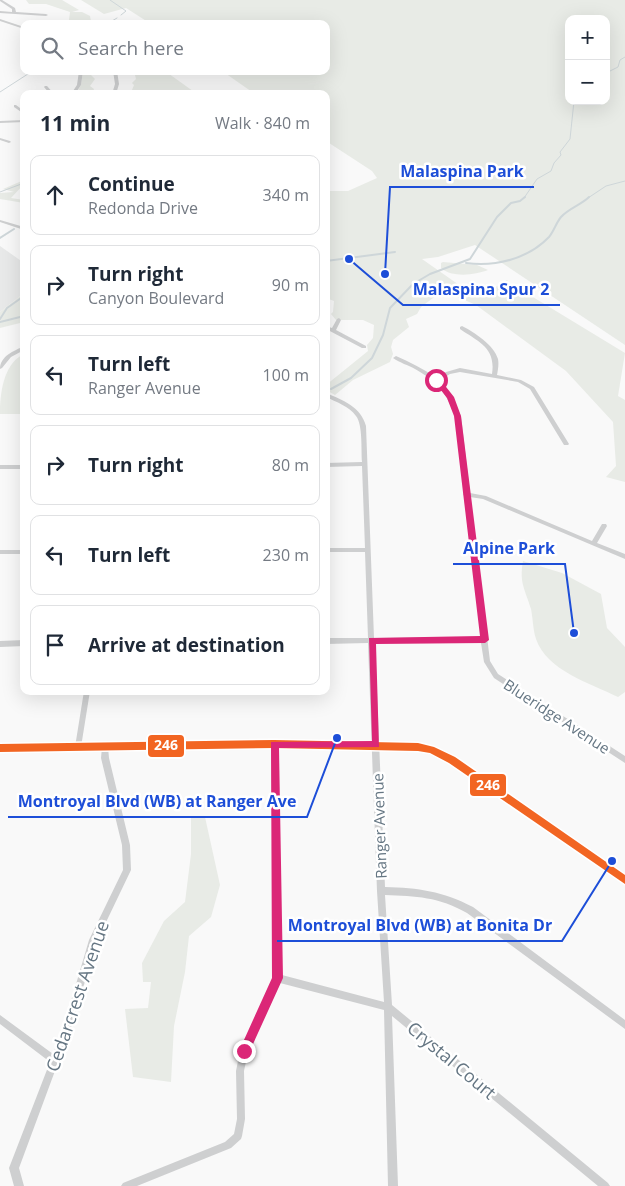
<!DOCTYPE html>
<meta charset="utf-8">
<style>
:root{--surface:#fff;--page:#f6f6f7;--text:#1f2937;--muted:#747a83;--line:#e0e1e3}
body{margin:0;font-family:"Open Sans",sans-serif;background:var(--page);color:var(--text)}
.controls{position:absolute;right:15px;top:15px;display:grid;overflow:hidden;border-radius:10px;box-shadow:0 5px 20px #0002}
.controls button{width:45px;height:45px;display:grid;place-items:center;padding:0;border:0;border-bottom:1px solid var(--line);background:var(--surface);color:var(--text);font:25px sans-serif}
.stop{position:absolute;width:15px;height:15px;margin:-11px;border:4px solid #db2777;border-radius:50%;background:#fff}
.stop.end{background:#db2777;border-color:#fff;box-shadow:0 1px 5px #0008}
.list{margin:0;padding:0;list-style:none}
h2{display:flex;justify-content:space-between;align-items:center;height:65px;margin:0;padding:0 20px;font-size:21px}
h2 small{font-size:16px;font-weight:400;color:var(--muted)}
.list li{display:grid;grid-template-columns:32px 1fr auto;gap:15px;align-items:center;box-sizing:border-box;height:80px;margin:0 10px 10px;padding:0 10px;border:1px solid var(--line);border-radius:10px}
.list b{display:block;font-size:19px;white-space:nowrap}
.list p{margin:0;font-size:16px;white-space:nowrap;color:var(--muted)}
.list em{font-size:16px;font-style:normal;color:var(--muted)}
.icon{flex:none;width:28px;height:28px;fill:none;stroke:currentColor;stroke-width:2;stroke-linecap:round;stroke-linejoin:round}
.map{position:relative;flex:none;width:625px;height:1186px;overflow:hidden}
.search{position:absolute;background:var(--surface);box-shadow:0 5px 20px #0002;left:20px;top:20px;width:310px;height:55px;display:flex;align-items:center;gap:12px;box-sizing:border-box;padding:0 18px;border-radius:10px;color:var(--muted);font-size:19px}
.panel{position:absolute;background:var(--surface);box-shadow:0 5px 20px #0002;left:20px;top:90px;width:310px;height:605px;border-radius:10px}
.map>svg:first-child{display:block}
.built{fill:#e8e9e9}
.green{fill:#e8ebe6;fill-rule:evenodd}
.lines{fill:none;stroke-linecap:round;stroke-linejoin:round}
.stream-far1{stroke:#ced6d9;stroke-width:1}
.stream{stroke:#ced6d9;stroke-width:2}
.street{fill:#cecfd0;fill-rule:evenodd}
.secondary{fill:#e1e2e2;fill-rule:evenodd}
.bus-1-casing{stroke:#fff;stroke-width:3}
.bus-1{fill:#f26522;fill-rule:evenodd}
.route{fill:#db2777}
.labels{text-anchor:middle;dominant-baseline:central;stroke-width:5;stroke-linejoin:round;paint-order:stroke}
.street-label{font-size:15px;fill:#657683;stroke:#fff}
.near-street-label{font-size:18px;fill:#657683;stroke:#fff}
.leader{fill:none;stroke:#1d4ed8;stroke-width:2}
.callout-dot{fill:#1d4ed8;stroke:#fff;stroke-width:2}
.callout-label{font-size:16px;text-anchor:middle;font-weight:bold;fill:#1d4ed8;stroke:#fff;stroke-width:5;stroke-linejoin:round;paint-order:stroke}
.line-badge{stroke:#fff;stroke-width:2}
.badge-label{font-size:14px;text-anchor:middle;font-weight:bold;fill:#fff}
</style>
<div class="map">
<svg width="625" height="1186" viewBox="0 0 625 1186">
<rect width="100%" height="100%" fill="#f9f9f9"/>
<polygon class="built" points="0,246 24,263 24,293 0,312"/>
<g class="green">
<polygon points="26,0 62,0 79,10 72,12 82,12 90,16 91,21 96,24 63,24 69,20 70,12 46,4 29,4"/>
<path d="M81 0H625V345L475 245 438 257 422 259 462 287 491 290 507 280 515 291H523L625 353 618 396 625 400V482L606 477 616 466 613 422 566 371 476 305 446 292H441L421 307 417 314 406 319 409 327 393 340 391 347 393 354 390 362 353 380 335 395 326 390V385L368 351 367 345 373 338 374 325 363 320H336L331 314 333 312 334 301 326 298V191H348L377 178 372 171 326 141V94H255L222 71H326V24H151L126 8 104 14ZM569 19H606V101H569Z"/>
<polygon points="83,71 93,71 91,75 95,79 90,86 94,89 92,94 76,94 81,85"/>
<polygon points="134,71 165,71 197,94 136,94 132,90 134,85 132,83 136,79"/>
<polygon points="24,180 24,184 11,198 24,200 24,203 0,199 0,193 14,192 3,189"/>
<path d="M443 262 477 265 488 270C475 275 452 278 441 268V263Z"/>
<polygon points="24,293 24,322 0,328 0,312"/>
<path d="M22 355 24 357V416L22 414H0C0 394 3 366 22 355Z"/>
<path d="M523 561 562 573 601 594 607 628 625 647V692L618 697C590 683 547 671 536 639 533 630 533 619 531 609 525 589 519 583 523 561Z"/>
<polygon points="191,817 205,817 220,885 211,917 189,936 185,972 174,1026 171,1082 133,1077 125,1009 148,1008 151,982 143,982 142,963 164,921 185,902 191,854"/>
</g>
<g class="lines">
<g class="stream-far1">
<polyline points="110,0 126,11 121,15"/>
<polyline points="107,24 117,18"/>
<polyline points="606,73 618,67 620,60 625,57"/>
<polyline points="0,92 31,72"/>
<polyline points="0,192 24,183"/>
<polyline points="326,194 328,184"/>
<polyline points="524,198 537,179 551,171 554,163 561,155 560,152 570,139 574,101"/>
<polyline points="588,198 606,186 625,181"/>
</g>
<g class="stream">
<polyline points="21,224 24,223"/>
<polyline points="0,238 14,229"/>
<polyline points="326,261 395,252"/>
<path d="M466 263C495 267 528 259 549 237 554 231 556 223 561 217 569 208 581 205 589 197"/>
<polyline points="0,319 7,308 24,296"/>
<polyline points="0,322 24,316"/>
<polyline points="331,389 351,378 372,358 383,335 390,308 413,284 430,274 470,259 497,217 511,203 520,201 525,197"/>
</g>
<g class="street">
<polygon points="0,0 2,0 15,8 16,12 46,14 48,15 46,16 0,13 0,11 12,12 12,9 0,1"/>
<polygon points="0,19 24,27 24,29 0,21"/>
<polygon points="23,50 24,50 23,59 21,58 20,54"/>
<polygon points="79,71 83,71 81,85 75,94 71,94 77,85"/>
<polygon points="113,71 117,71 119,84 116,94 112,94 115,84"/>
<polygon points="45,86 47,86 54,94 50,94 44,87"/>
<polygon points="14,105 16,105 24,111 24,114 14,107"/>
<polygon points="24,120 24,122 0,123 0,121"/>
<polygon points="0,138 10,141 11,142 9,143 0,140"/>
<polygon points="0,220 24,227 24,230 0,222"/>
<polygon points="339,318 341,320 336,330 366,346 366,348 362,348 326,329 326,326 332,328 337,319"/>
<path d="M462 326C474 332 494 345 498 359 499 364 498 370 497 375L521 380 534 387 569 444 568 445H564L530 389 518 382 460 372 450 374 439 381C450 391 455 403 461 416L470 493 486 496 592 541 602 524H606L607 526 597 543 625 554V559L483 499 470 497 490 661 498 674 625 756V763L494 678 484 662 481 643H375L385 887C419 888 442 891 473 907L625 1020V1029L467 913C439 897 416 896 385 895L392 1005 608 1183 610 1186H598L392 1016 398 1186H388L384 1010 280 983 248 1052 244 1071 245 1119 242 1136 241 1139 231 1148 137 1186H121L123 1183 225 1142 234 1134 237 1119 236 1071 240 1051 274 978 271 744 272 742 274 741 276 742 277 744 282 975 384 1002 377 891 368 643 326 644V638H368L365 552H326V548H365L362 466 326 467V463L362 462C361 450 363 425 356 416 349 406 336 402 326 397V393C343 400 361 407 366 426L374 638 481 637 464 496 463 494 464 492 455 416C447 393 436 381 415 369 408 365 400 363 393 358L396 356C410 362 424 369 436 378L446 372 460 368 492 374C496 348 479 342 460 329V327Z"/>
<path d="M24 346V350L11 357 2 368 0 369C0 356 14 351 24 346Z"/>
<rect x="0" y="465" width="24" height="4"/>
<rect x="0" y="550" width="24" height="4"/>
<polygon points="24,640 24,646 0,647 0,641"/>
<polygon points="84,691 90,691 81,747 80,749 78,750 76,749 75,747"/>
<polygon points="105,744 107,745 108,747 109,758 130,845 131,870 97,941 72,1025 19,1168 24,1186 14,1186 9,1168 50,1062 0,1024 0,1015 53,1054 64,1025 89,940 123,870 122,845 101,758 102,747 103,745"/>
</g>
<polygon class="secondary" points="274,740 418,743 434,747 455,757 625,874 625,885 449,763 429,754 418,751 274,748 0,752 0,744"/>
<g class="bus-1-casing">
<polygon id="bus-1" points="274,740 418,743 434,747 455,757 625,875 625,884 449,763 430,753 418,751 274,748 0,752 0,744"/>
</g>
<use href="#bus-1" class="bus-1"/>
</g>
<polygon class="route" points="434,378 439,378 454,397 461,416 489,640 485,643 376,644 379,747 279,748 283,978 248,1055 244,1057 240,1055 239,1051 272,978 271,742 372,741 369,638 480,636 454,416 447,398 434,381"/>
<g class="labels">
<g class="street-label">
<text transform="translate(557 716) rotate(33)">Blueridge Avenue</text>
<text transform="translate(379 826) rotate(-92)">Ranger Avenue</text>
</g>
<g class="near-street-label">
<text transform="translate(77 996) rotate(-71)">Cedarcrest Avenue</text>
<text transform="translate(452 1060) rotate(40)">Crystal Court</text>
</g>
</g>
<path class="leader" d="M385 274L390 187H534M349 259L403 305H560M574 633L565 564H453M337 738L307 817H8M612 861L562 941H277"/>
<g class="callout-dot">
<circle cx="385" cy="274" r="5"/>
<circle cx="349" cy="259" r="5"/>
<circle cx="574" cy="633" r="5"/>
<circle cx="337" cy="738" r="5"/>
<circle cx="612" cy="861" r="5"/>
</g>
<g class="callout-label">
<text x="462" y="177">Malaspina Park</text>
<text x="481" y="295">Malaspina Spur 2</text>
<text x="509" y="554">Alpine Park</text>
<text x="157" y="807">Montroyal Blvd (WB) at Ranger Ave</text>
<text x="420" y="931">Montroyal Blvd (WB) at Bonita Dr</text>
</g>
<g class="line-badge">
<rect x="147" y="734" width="38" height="24" rx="5" fill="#f26522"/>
<rect x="469" y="773" width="38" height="24" rx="5" fill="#f26522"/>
</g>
<g class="badge-label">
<text x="166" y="750">246</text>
<text x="488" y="790">246</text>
</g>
</svg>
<div class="controls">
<button>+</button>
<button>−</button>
</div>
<div class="stop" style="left:436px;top:380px"></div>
<div class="stop end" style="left:244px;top:1051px"></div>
<div class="search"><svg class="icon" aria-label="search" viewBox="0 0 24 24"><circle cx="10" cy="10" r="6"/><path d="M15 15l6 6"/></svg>Search here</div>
<section class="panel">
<h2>11 min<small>Walk · 840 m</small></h2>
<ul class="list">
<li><svg class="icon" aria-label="ahead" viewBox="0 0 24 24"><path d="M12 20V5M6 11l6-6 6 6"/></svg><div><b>Continue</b><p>Redonda Drive</p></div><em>340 m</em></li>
<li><svg class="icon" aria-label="right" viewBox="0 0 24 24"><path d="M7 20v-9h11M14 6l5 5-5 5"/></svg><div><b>Turn right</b><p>Canyon Boulevard</p></div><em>90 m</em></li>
<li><svg class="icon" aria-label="left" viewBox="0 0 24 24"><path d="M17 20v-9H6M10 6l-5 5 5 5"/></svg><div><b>Turn left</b><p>Ranger Avenue</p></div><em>100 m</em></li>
<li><svg class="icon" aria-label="right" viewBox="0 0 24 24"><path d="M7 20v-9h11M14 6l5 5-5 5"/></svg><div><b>Turn right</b></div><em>80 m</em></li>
<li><svg class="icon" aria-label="left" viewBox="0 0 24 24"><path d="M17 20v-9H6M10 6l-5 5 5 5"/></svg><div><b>Turn left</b></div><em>230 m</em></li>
<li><svg class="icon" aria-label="arrive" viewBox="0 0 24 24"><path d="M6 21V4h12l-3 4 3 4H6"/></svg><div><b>Arrive at destination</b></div></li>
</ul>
</section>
</div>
